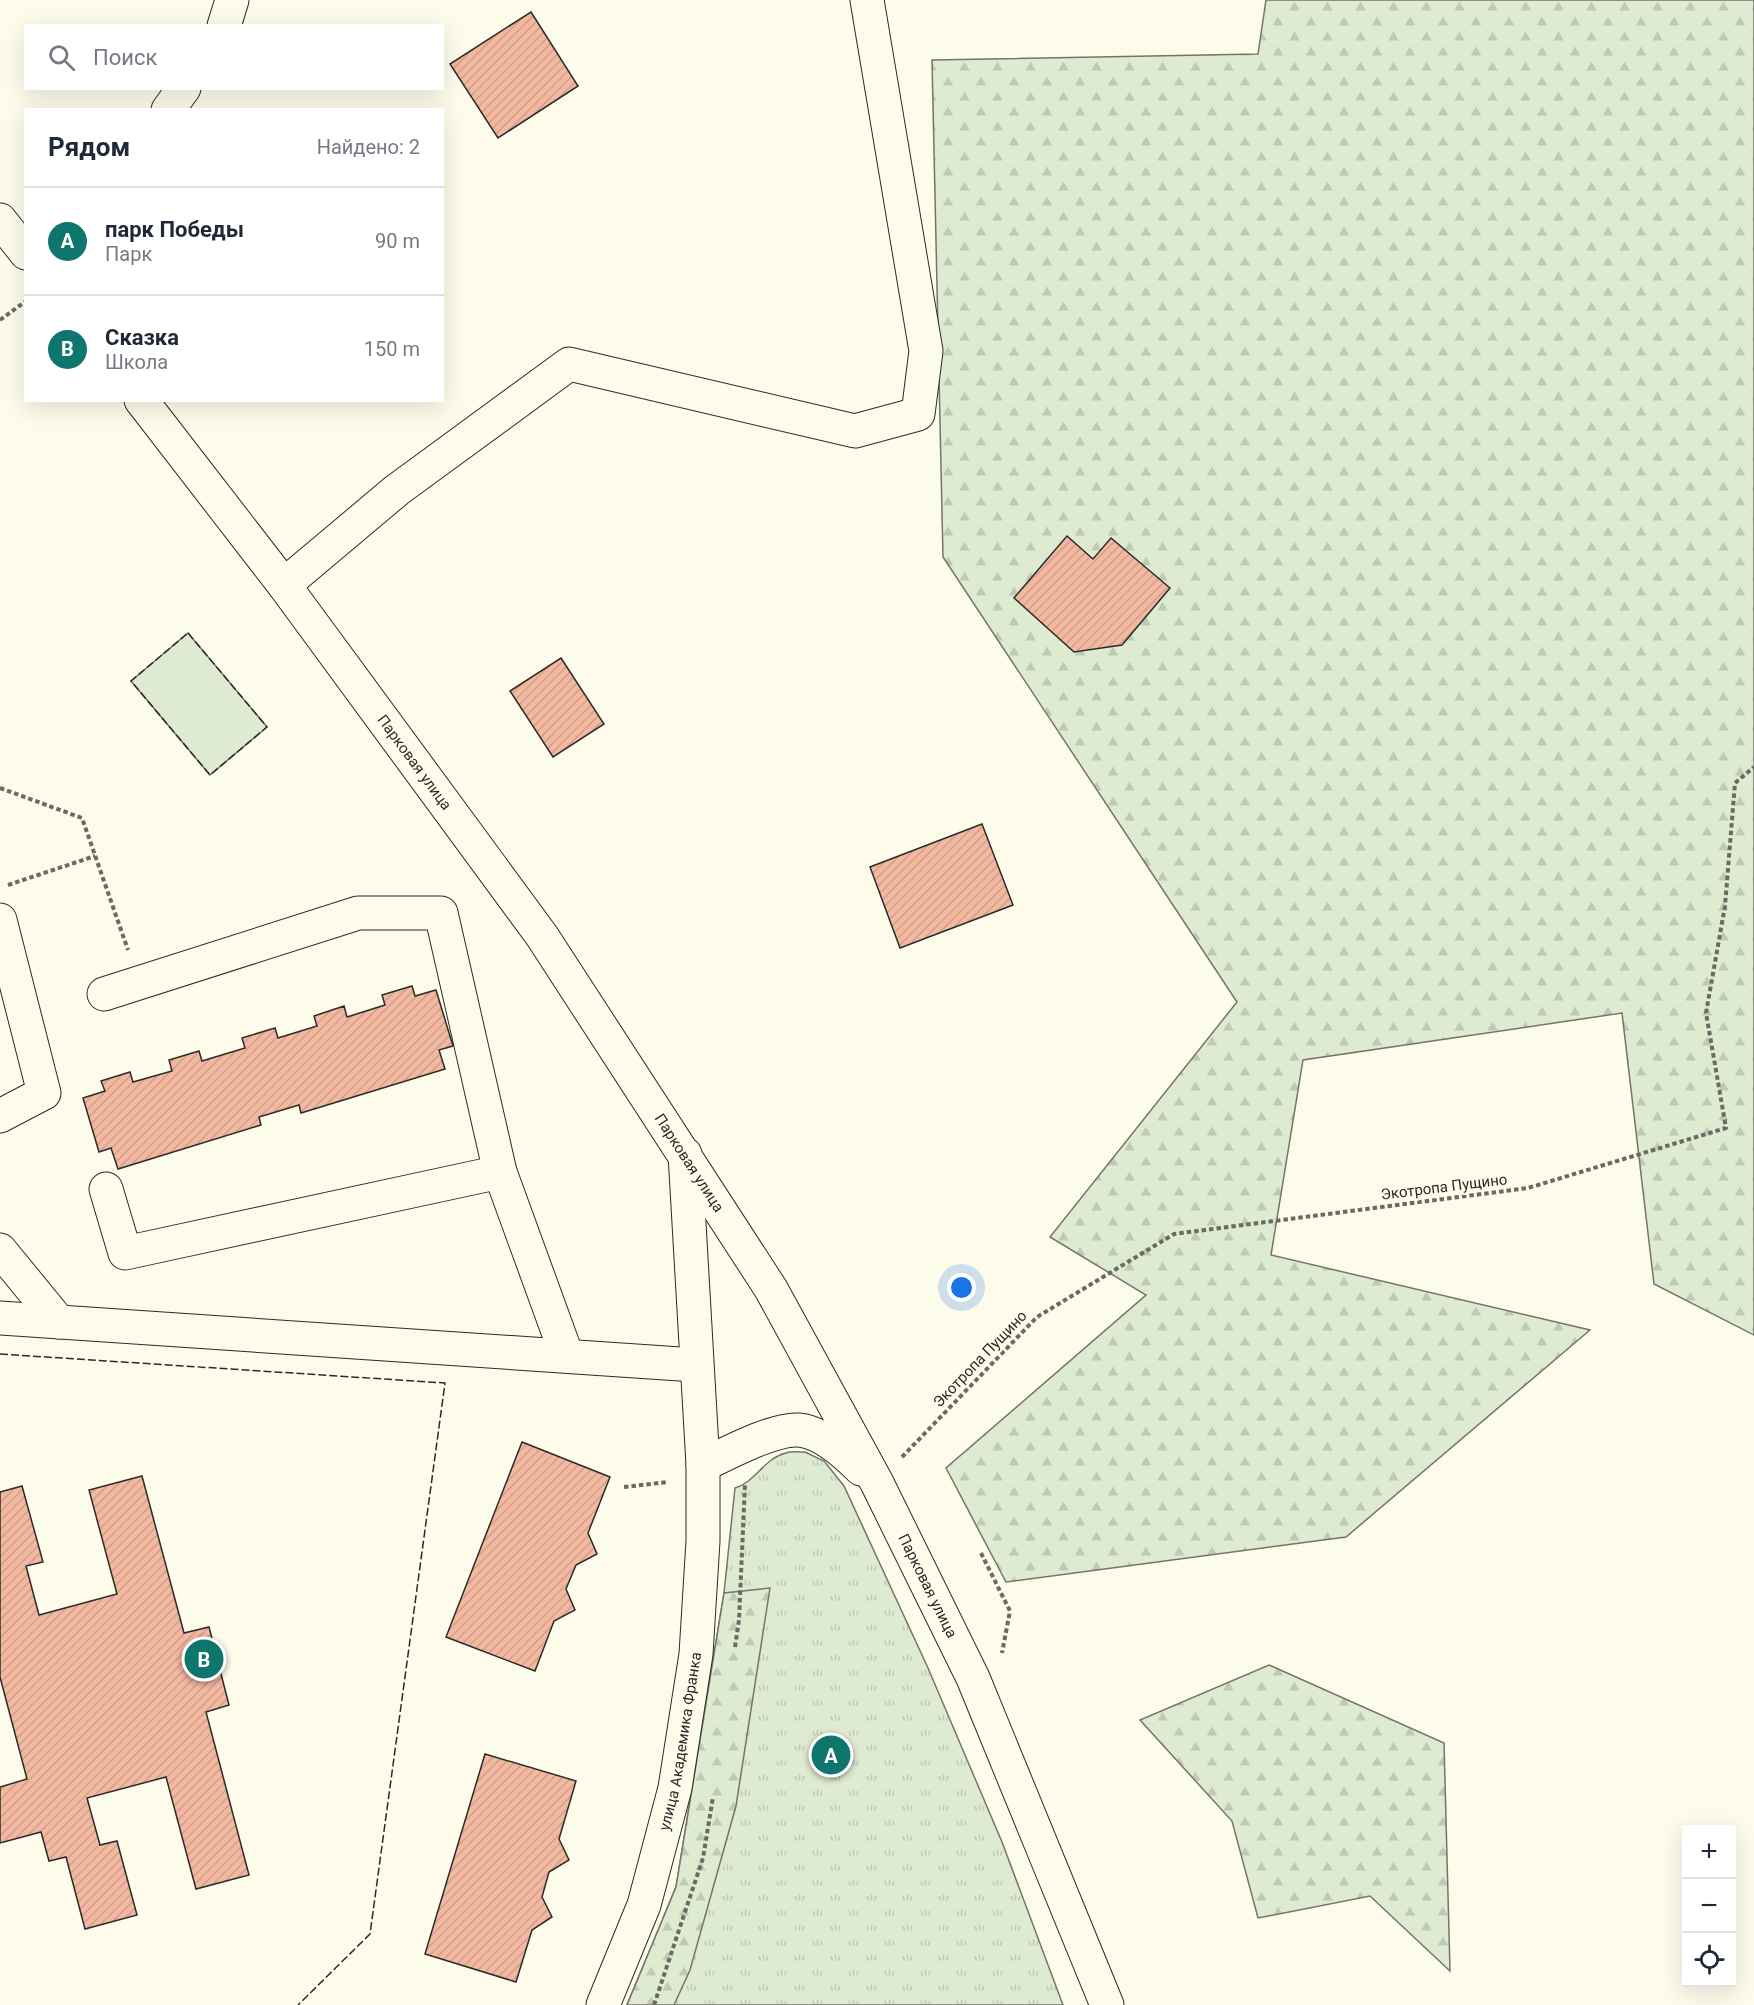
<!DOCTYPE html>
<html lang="ru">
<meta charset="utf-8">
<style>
:root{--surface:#fff;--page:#f6f6f7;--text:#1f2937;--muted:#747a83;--line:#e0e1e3;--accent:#0f766e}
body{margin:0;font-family:Roboto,sans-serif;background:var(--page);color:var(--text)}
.controls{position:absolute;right:18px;bottom:18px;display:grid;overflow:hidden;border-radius:0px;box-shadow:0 6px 24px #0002}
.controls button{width:54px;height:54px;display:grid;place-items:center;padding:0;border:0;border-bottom:2px solid var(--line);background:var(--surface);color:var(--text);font:30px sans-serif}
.you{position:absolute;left:962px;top:1288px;width:21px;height:21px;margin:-15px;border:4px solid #fff;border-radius:50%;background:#1a73e8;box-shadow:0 0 0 9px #1a73e833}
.badge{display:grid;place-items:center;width:39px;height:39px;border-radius:50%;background:var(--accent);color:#fff;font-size:20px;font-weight:700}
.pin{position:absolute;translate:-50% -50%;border:3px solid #fff;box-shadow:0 2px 6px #0006}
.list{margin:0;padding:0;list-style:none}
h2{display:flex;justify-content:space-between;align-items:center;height:78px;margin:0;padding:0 24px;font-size:26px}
h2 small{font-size:20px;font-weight:400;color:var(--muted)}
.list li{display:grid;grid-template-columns:39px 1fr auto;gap:18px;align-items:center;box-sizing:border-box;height:108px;padding:0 24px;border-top:2px solid var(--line)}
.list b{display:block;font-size:22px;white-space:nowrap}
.list p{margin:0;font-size:20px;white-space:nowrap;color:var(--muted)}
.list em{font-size:20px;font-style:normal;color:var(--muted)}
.icon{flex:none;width:33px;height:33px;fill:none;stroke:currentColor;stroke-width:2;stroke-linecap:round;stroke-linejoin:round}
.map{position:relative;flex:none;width:1754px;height:2005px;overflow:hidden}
.search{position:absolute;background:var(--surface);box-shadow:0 6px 24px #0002;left:24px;top:24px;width:420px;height:66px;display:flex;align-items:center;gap:15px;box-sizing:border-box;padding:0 21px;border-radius:0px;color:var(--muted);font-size:22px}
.panel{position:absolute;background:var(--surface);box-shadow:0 6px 24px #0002;left:24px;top:108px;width:420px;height:294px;border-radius:0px}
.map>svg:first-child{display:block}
.grass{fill:url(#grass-tufts);stroke:#74746e;stroke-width:1.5}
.forest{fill:url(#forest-firs);stroke:#74746e;stroke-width:1.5}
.pitch{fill:#deebd1;stroke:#74746e;stroke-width:1.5}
.building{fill:url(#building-hatch);stroke:#2b2b2b;stroke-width:1.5}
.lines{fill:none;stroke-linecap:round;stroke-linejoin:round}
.minor-casing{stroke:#2b2b2b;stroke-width:35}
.path{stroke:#6a6964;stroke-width:4;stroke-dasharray:4.5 3;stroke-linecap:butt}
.minor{stroke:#fdfbea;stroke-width:33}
.fence{stroke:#2b2b2b;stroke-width:1.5;stroke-dasharray:8 3;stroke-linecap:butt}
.labels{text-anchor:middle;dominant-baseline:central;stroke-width:4.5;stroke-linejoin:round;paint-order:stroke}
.street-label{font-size:15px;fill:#2b2b2b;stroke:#fdfbea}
</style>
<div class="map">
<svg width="1754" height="2005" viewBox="0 0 1754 2005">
<defs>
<pattern id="grass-tufts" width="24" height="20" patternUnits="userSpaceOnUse" patternTransform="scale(1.5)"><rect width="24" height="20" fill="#deebd1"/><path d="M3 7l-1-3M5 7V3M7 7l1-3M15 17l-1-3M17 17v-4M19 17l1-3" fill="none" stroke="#bfcab4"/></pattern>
<pattern id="forest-firs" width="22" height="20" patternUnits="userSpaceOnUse" patternTransform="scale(1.5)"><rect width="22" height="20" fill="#deebd1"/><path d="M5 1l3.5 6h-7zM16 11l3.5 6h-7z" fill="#bfcab4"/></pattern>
<pattern id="building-hatch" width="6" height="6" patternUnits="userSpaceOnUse" patternTransform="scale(1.5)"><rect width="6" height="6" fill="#f2b8a0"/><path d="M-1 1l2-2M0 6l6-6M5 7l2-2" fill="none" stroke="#d09e8a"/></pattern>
</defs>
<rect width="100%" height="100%" fill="#fdfbea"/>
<path class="grass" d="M805 1452 824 1461 844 1486 928 1668 1002 1842 1063 2005H627L676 1887 724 1593 735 1488C756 1482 764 1458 786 1453 791 1451 799 1452 805 1452Z"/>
<g class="forest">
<polygon points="1266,0 1754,0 1754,1335 1654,1284 1622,1013 1303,1060 1271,1255 1590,1330 1346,1537 1006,1582 946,1468 1146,1295 1050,1237 1237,1002 943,557 932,60 1258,54"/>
<polygon points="770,1588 736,1806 690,1970 674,2005 627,2005 676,1887 724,1593"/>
<polygon points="1269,1665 1444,1743 1450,1971 1370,1896 1258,1918 1232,1821 1140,1720"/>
</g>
<polygon class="pitch" points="188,633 267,727 210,775 131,681"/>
<g class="building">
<polygon points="531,12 578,86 498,138 450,64"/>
<polygon points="1067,536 1093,559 1111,538 1170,588 1122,645 1074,652 1014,598"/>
<polygon points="561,658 604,724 553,757 510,691"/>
<polygon points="982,824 1013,905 900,948 870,867"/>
<polygon points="412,986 415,996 436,990 453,1046 439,1050 445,1069 301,1113 299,1105 259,1117 261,1125 118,1169 111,1148 99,1152 83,1098 105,1091 101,1081 130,1072 133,1082 172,1071 169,1060 199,1051 202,1061 245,1048 242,1038 275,1028 278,1038 317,1026 314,1016 344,1006 347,1017 385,1005 382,995"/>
<polygon points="522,1442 610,1477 588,1533 597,1554 576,1565 566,1589 575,1610 554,1621 535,1671 446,1637"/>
<polygon points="142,1476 184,1633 209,1627 229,1705 206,1712 249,1875 196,1889 166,1777 87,1798 100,1845 117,1841 137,1915 85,1929 66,1857 49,1861 41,1832 0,1843 0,1787 27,1779 0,1677 0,1492 22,1486 43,1562 26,1566 39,1615 117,1594 89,1490"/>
<polygon points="485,1754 576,1781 559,1839 569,1860 549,1872 542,1897 552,1917 532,1930 516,1982 425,1954"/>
</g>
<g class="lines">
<g class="minor-casing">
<g id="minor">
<polyline points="224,26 232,0"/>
<polyline points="168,110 184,88"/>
<polyline points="0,220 26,253"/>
<path id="s1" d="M141 400 284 585 542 936 771 1289 877 1483 973 1678 1107 2005"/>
<polyline points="284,585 397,490 569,364 855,431 918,414 926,351 867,0"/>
<polyline points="0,920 44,1093 0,1116"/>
<polyline points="104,994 358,913 441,913 500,1172 125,1253 106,1189"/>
<polyline points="500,1172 567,1356"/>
<polyline points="0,1250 59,1322"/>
<polyline points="0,1318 695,1365"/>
<path d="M703 1465C726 1454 774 1428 799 1430 821 1432 846 1454 861 1469"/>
<path id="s2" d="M603 2005 644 1905 675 1788 696 1654 703 1541V1465L685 1154"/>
</g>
</g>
<g class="path">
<polyline points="0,320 26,301"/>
<polyline points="0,788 82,818 128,950"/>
<polyline points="8,885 95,856"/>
<polyline points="902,1457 1037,1317 1174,1234 1528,1188 1726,1128 1706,1013 1725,906 1735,783 1754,767"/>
<polyline points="624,1487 668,1482"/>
<polyline points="981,1553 1010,1611 1002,1653"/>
<polyline points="735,1647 739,1620 745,1484"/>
<polyline points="654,2005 703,1858 713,1797"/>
</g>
<use href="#minor" class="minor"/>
<g class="fence">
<polygon points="188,633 267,727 210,775 131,681"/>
<polyline points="0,1354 445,1383 370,1934 298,2005"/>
</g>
</g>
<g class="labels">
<g class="street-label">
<text stroke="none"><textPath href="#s1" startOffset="454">Парковая улица</textPath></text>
<text stroke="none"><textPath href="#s1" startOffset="940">Парковая улица</textPath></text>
<text transform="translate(1444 1187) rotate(-7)">Экотропа Пущино</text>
<text transform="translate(980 1359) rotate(-46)">Экотропа Пущино</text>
<text stroke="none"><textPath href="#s1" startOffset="1426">Парковая улица</textPath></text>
<text stroke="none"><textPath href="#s2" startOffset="276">улица Академика Франка</textPath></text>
</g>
</g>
</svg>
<div class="controls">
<button>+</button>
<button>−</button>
<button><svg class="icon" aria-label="locate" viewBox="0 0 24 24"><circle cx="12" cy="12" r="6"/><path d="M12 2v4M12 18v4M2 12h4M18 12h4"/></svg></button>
</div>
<div class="you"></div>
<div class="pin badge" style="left:831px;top:1755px">A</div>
<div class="pin badge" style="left:204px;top:1659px">B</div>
<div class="search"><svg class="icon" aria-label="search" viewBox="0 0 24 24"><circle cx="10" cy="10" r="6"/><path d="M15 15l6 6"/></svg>Поиск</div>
<section class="panel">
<h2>Рядом<small>Найдено: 2</small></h2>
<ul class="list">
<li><span class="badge">A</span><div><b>парк Победы</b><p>Парк</p></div><em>90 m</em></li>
<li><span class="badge">B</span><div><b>Сказка</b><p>Школа</p></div><em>150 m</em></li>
</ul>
</section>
</div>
